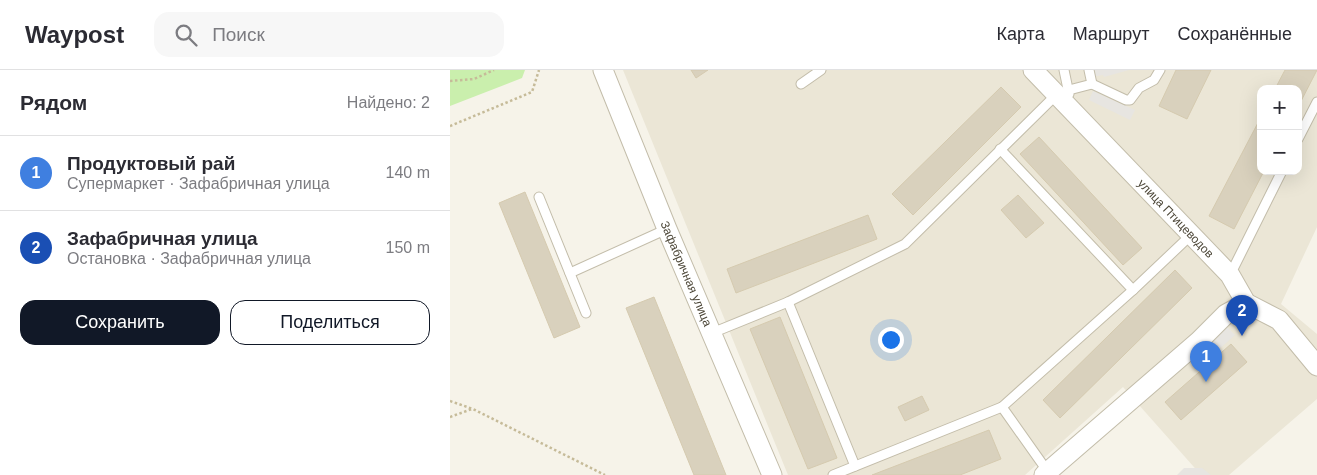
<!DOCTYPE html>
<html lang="ru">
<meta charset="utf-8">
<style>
:root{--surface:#fff;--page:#f7f7f7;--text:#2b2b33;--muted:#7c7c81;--line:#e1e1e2;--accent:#111827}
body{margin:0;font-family:Helvetica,sans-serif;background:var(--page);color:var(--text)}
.controls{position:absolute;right:15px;top:15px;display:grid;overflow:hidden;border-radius:10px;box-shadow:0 5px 20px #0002}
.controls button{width:45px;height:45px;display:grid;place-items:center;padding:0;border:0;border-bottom:1px solid var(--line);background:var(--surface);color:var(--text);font:25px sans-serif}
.you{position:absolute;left:440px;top:269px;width:18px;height:18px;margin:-12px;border:4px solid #fff;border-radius:50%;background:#1a73e8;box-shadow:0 0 0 8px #1a73e833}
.badge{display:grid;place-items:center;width:32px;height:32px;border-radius:50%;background:var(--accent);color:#fff;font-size:16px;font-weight:700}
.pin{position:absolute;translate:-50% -41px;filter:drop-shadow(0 1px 2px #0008)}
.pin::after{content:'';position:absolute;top:26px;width:18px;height:15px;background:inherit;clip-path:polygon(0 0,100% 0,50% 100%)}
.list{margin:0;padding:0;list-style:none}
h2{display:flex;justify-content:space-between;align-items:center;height:65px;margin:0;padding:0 20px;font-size:21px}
h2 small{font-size:16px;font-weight:400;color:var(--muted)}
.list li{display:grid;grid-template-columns:32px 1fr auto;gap:15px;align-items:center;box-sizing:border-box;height:75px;padding:0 20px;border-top:1px solid var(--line)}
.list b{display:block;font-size:19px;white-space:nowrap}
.list p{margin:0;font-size:16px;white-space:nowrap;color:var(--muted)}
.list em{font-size:16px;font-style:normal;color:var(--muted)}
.actions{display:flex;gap:10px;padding:15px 20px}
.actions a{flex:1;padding:11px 0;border:1px solid var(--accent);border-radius:15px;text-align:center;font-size:18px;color:var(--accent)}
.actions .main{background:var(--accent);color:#fff}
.icon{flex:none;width:28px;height:28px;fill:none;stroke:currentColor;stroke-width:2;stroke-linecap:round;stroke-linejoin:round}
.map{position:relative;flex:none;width:867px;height:405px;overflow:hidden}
header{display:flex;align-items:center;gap:30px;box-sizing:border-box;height:70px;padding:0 25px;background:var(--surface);border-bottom:1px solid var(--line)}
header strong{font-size:24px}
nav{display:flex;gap:28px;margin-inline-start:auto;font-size:18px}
.search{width:350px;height:45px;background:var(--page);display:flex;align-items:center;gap:12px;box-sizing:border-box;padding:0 18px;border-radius:15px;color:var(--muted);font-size:19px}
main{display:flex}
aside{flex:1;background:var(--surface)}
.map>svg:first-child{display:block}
.residential{fill:#ebe6d6;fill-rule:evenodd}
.green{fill:#caefad}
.parking{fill:#e7e5e1}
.building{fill:#d9d1bd;stroke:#d5caaf}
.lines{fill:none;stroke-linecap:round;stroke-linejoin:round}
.lane-casing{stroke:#c3bdaa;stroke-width:11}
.street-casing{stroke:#c3bdaa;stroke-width:21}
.path{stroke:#c6bb99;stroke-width:2.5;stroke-dasharray:2.5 2.5;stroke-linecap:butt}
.lane{stroke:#fff;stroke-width:9}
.street{stroke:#fff;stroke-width:19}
.labels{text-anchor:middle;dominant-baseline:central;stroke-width:4;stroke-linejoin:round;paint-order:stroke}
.street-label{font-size:12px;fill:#4b4536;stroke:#fff}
</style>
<header>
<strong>Waypost</strong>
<div class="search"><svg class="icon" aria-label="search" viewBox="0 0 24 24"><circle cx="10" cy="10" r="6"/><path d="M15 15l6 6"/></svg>Поиск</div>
<nav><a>Карта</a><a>Маршрут</a><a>Сохранённые</a></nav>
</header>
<main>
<aside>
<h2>Рядом<small>Найдено: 2</small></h2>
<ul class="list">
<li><span class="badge" style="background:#3f7fe0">1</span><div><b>Продуктовый рай</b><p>Супермаркет · Зафабричная улица</p></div><em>140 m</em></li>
<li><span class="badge" style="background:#1a4fb4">2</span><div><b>Зафабричная улица</b><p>Остановка · Зафабричная улица</p></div><em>150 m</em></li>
</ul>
<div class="actions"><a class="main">Сохранить</a><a>Поделиться</a></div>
</aside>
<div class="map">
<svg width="867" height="405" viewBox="0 0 867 405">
<rect width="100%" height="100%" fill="#f6f3e9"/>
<path class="residential" d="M173 0H867V157L831 234 867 264V329L779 405H751L673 317 575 405H338ZM811 19H848V101H811Z"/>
<polygon class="green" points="0,0 75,0 72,8 0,36"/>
<g class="parking">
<polygon points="640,0 679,0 654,7 653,5 642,7"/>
<polygon points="643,21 685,40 680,50 639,30"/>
<polygon points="775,255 785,265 755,292 744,281"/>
<polygon points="734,398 752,398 761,405 727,405"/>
</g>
<g class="building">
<polygon points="241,0 258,0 246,8"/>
<polygon points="726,0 761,0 737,49 709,36"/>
<polygon points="835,0 867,0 848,37 848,19 825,19"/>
<polygon points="551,17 571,37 463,145 442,124"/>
<polygon points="811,47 811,101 814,101 784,159 759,146"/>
<polygon points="589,67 692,178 673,195 570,84"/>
<polygon points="75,122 130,257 104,268 49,133"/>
<polygon points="568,125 594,153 576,168 551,140"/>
<polygon points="418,145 427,169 286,223 277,199"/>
<polygon points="725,200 742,218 610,348 593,330"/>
<polygon points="204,227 276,405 244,405 176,238"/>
<polygon points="330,247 387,388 358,399 300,259"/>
<polygon points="781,274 797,292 731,350 715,332"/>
<polygon points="472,326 479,340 455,351 448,337"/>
<polygon points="539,360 551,389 510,405 422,405"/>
</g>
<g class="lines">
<g class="lane-casing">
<g id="lane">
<polyline points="614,0 619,24"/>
<polyline points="351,14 371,0"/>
<polyline points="642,14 676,30 680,30 689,18 704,10 710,0"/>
<polyline points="619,20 642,14 639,0"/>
<polyline points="848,69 867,32"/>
<polyline points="550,79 683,220"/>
<polyline points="89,127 136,243"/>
<polyline points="120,203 217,159"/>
<polyline points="780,205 832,101"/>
<polyline points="338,232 405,396"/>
<polyline points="262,263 338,232 455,174 606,25"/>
<polyline points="552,337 598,402"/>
<polyline points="383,405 552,337 683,220 741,165"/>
</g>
</g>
<g class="street-casing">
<g id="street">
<path id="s1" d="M153 0 217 159 322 405"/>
<path id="s2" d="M583 0 780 205 796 233 829 250 867 296"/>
<polyline points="594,405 749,271 776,244 796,233"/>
</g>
</g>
<g class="path">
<polyline points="0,11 24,9 44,0"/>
<polyline points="0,56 82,22 89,0"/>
<polyline points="0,331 23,339 155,405"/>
<polyline points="0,347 22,339"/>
</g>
<use href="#lane" class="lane"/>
<use href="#street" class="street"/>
</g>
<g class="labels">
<g class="street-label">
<text stroke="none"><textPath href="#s2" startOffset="206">улица Птицеводов</textPath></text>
<text stroke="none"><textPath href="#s1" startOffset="220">Зафабричная улица</textPath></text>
</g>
</g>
</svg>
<div class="controls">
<button>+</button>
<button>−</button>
</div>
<div class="you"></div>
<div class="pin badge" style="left:756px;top:312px;background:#3f7fe0">1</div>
<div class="pin badge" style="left:792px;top:266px;background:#1a4fb4">2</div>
</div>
</main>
